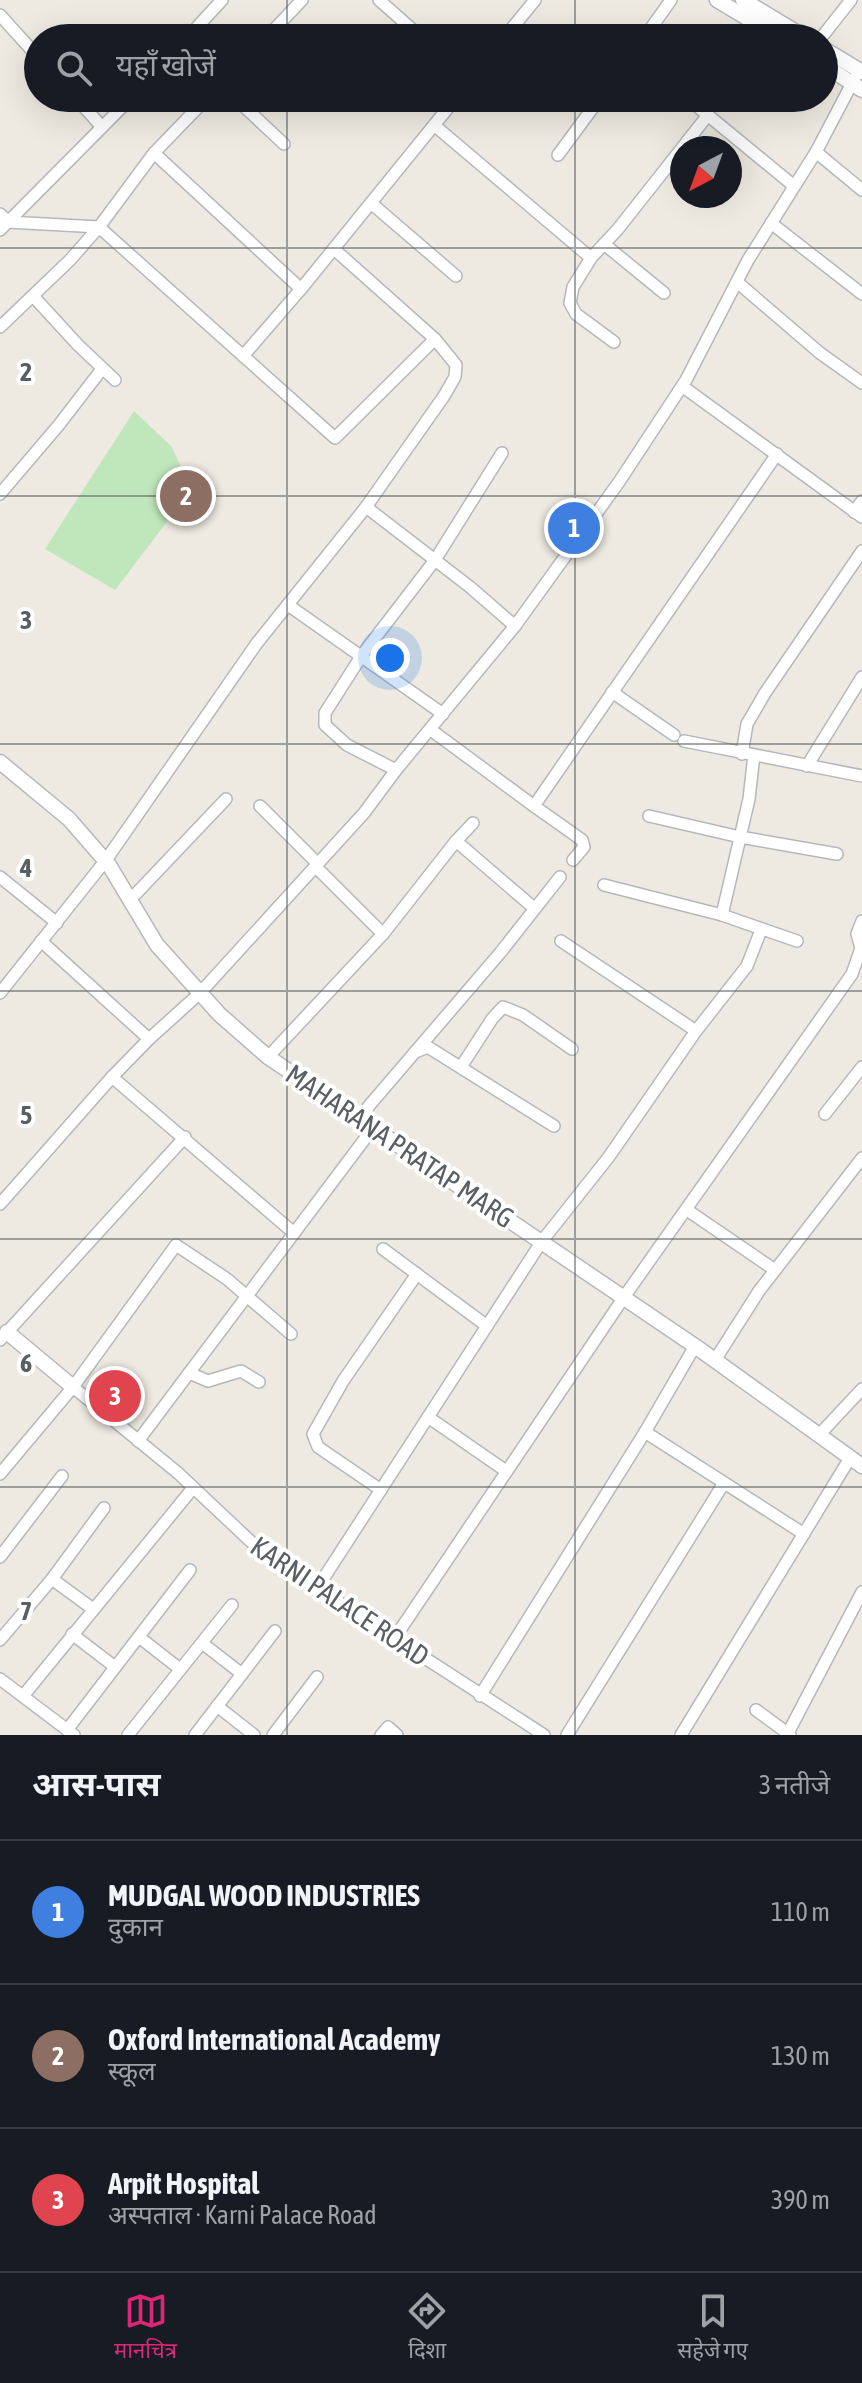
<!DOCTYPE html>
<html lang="hi">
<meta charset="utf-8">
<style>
:root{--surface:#171b24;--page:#20242c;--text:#f1f3f6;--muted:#9ea1a6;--line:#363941;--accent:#db2777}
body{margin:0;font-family:"Asap Condensed","Noto Sans Devanagari",sans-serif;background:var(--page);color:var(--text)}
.compass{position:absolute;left:670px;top:136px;width:72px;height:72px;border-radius:50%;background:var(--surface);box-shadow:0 8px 32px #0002;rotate:221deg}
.you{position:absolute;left:390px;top:658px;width:28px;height:28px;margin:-20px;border:6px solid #fff;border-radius:50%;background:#1a73e8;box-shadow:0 0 0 12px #1a73e833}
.badge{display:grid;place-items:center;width:52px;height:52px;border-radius:50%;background:var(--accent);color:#fff;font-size:26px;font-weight:700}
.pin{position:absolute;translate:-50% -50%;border:4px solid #fff;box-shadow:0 2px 8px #0006}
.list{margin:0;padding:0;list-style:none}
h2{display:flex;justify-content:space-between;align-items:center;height:104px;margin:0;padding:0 32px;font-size:34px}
h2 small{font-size:26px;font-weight:400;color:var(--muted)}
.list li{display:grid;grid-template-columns:52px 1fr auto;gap:24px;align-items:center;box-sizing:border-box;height:144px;padding:0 32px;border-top:2px solid var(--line)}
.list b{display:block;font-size:30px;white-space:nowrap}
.list p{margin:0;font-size:26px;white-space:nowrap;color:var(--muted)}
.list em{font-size:26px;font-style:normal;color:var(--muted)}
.icon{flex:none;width:44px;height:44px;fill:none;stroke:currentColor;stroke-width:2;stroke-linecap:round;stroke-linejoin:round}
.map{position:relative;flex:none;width:862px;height:1735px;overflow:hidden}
.search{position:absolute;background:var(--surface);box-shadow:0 8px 32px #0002;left:24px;right:24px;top:24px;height:88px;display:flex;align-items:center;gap:20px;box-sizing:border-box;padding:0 28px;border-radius:44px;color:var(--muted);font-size:30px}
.sheet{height:536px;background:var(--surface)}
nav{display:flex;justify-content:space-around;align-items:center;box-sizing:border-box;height:112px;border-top:2px solid var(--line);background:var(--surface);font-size:22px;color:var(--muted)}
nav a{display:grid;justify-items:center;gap:4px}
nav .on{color:var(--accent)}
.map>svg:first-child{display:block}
.green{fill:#c0e7bc}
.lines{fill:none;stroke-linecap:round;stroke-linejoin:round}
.minor-casing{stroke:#b4b8bd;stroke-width:14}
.tertiary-casing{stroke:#b4b8bd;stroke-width:17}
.minor{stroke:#fff;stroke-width:11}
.tertiary{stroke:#fff;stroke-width:14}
.grid{fill:none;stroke:#5a5f63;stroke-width:2;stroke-opacity:0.55}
.labels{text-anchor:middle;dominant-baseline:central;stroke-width:8;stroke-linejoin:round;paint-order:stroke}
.street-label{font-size:28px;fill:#5a5f63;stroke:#fff}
.grid-label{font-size:26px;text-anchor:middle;font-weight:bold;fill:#5a5f63;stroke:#fff;stroke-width:8;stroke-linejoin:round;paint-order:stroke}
</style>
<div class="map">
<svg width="862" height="1735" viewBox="0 0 862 1735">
<rect width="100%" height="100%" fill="#eeeae1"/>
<polygon class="green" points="134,411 171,446 192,489 115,590 45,549"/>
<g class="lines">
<g class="minor-casing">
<g id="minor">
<polyline points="379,0 422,38"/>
<polyline points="0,15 38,57"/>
<polyline points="187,38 222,0"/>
<polyline points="266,38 302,0"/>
<polyline points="504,38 535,0"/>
<polyline points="644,38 671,0"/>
<polyline points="821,38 851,0"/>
<polyline points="76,98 102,127"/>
<polyline points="235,98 284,144"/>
<polyline points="344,98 346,100"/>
<polyline points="687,98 794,186"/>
<polyline points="434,125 591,258"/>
<polyline points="816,152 862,190"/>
<polyline points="154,153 301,289"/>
<polyline points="558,155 600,98"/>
<polyline points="371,203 456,276"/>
<polyline points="0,214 8,222 99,227 335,438 435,339"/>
<polyline points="771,223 862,294"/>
<polyline points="0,230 131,98"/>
<polyline points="604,244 664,293"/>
<polyline points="334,249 435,339 456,365 455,377 444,396 366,507"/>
<polyline points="737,282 820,353 862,383"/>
<polyline points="33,296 78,345 115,380"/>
<polyline points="0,327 70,260 99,227 154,153 207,98"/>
<polyline points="614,342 576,314 570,303 573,287 591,258 618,229 708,115"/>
<polyline points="243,356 301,289 456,98"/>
<polyline points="682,386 862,517"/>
<polyline points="0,494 58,426 102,369"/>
<polyline points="854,512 862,501"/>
<polyline points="288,605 443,714"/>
<polyline points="612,692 674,735"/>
<polyline points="431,730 534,806 777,454"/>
<polyline points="684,741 862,776"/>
<polyline points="742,754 747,724 765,693 862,551"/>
<polyline points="807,766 862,677"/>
<polyline points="396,770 347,745 325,725 325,713 362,655 435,560 502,453"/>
<polyline points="260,806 317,863"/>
<polyline points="534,806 582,840 584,847 573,860"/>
<polyline points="649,816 740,837 837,854"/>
<polyline points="456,841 473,823"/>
<polyline points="315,866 383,934"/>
<polyline points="0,877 57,923"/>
<polyline points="604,885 722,915 797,941"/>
<polyline points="130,900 226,799"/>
<polyline points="722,915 749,799 754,755"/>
<polyline points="41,941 149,1039"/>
<polyline points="561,941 696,1031"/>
<polyline points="0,993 106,860 257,643 366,507 470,587 515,626"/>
<polyline points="415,1052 428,1047 554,1126"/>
<polyline points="268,1057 383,934 456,841 534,908"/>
<polyline points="461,1067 492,1019 503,1007 523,1015 572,1049"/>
<polyline points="112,1077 294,1233"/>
<polyline points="825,1114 862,1067"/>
<polyline points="363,1122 368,1107 500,953 560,877"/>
<polyline points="0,1204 112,1077 149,1039 200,993 364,813 396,770 515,626 619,482 686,380 748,260 816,152 859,70"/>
<polyline points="687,1210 775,1270"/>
<polyline points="383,1249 487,1326"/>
<polyline points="0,1340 185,1137"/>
<polyline points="715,1360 759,1291 862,1158"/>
<polyline points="189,1373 208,1381 241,1371 259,1382"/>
<polyline points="73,1387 178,1473 264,1554 544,1735"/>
<polyline points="428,1417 506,1471"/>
<polyline points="645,1432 804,1534"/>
<polyline points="819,1435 862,1389"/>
<polyline points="138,1441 373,1128"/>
<polyline points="0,1474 73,1387 176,1245 227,1279 291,1334"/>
<polyline points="381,1490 318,1447 313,1434 343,1381 417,1274"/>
<polyline points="0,1557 62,1476"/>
<polyline points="52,1579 93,1609"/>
<polyline points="316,1590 542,1241 608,1158 696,1031 747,966 761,930"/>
<polyline points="72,1634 115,1667"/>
<polyline points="139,1637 180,1669"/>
<polyline points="394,1639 624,1297 852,974 861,948 857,934 862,921"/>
<polyline points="0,1640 52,1579 104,1508"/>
<polyline points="202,1643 242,1674"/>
<polyline points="0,1679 74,1735"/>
<polyline points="23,1696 193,1488"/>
<polyline points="480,1696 645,1432 695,1346"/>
<polyline points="217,1706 254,1735"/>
<polyline points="756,1710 790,1735"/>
<polyline points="67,1730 190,1570"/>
<polyline points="788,1733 862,1592"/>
<polyline points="128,1735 232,1605"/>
<polyline points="195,1735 275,1631"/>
<polyline points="273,1735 317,1677"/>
<polyline points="381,1735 388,1727 397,1735"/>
<polyline points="567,1735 724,1483"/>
<polyline points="681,1735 850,1458"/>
</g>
</g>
<g class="tertiary-casing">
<g id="tertiary">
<polyline points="717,0 780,38"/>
<polyline points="743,0 806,38"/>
<polyline points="824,49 862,72"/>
<polyline points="824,65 862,90"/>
<polyline points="0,762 69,819 109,865 157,945 219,1014 268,1057 695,1346 862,1466"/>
<polyline points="7,1332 73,1387"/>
</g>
</g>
<use href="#minor" class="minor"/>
<use href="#tertiary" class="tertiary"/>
</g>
<path class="grid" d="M287 0V38M575 0V38M287 98V1735M575 98V1735M0 248H862M0 496H862M0 744H862M0 991H862M0 1239H862M0 1487H862"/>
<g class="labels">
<g class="street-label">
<text transform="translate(400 1146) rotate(34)">MAHARANA PRATAP MARG</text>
<text transform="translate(340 1601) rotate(34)">KARNI PALACE ROAD</text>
</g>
</g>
<g class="grid-label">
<text x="26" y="381">2</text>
<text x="26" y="629">3</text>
<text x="26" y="877">4</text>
<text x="26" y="1124">5</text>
<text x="26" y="1372">6</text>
<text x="26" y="1620">7</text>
</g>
</svg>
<svg class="compass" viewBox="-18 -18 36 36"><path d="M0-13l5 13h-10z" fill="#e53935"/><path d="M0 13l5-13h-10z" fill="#9ea1a6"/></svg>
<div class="you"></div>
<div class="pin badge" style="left:574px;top:528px;background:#3f7fe0">1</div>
<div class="pin badge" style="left:186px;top:496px;background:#8d6e63">2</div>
<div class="pin badge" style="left:115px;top:1396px;background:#e0444e">3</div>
<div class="search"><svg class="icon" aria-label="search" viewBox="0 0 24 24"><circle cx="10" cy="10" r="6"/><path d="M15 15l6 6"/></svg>यहाँ खोजें</div>
</div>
<section class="sheet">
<h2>आस-पास<small>3 नतीजे</small></h2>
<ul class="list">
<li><span class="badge" style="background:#3f7fe0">1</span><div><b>MUDGAL WOOD INDUSTRIES</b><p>दुकान</p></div><em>110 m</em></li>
<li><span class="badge" style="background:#8d6e63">2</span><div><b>Oxford International Academy</b><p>स्कूल</p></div><em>130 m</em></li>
<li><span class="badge" style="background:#e0444e">3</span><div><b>Arpit Hospital</b><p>अस्पताल · Karni Palace Road</p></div><em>390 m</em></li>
</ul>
</section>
<nav>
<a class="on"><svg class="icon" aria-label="map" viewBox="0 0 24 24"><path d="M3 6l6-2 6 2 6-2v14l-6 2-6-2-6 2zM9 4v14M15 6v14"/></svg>मानचित्र</a>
<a><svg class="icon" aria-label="directions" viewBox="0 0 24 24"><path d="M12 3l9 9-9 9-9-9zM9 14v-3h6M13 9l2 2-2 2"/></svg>दिशा</a>
<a><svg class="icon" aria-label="saved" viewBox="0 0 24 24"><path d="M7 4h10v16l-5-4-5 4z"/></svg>सहेजे गए</a>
</nav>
